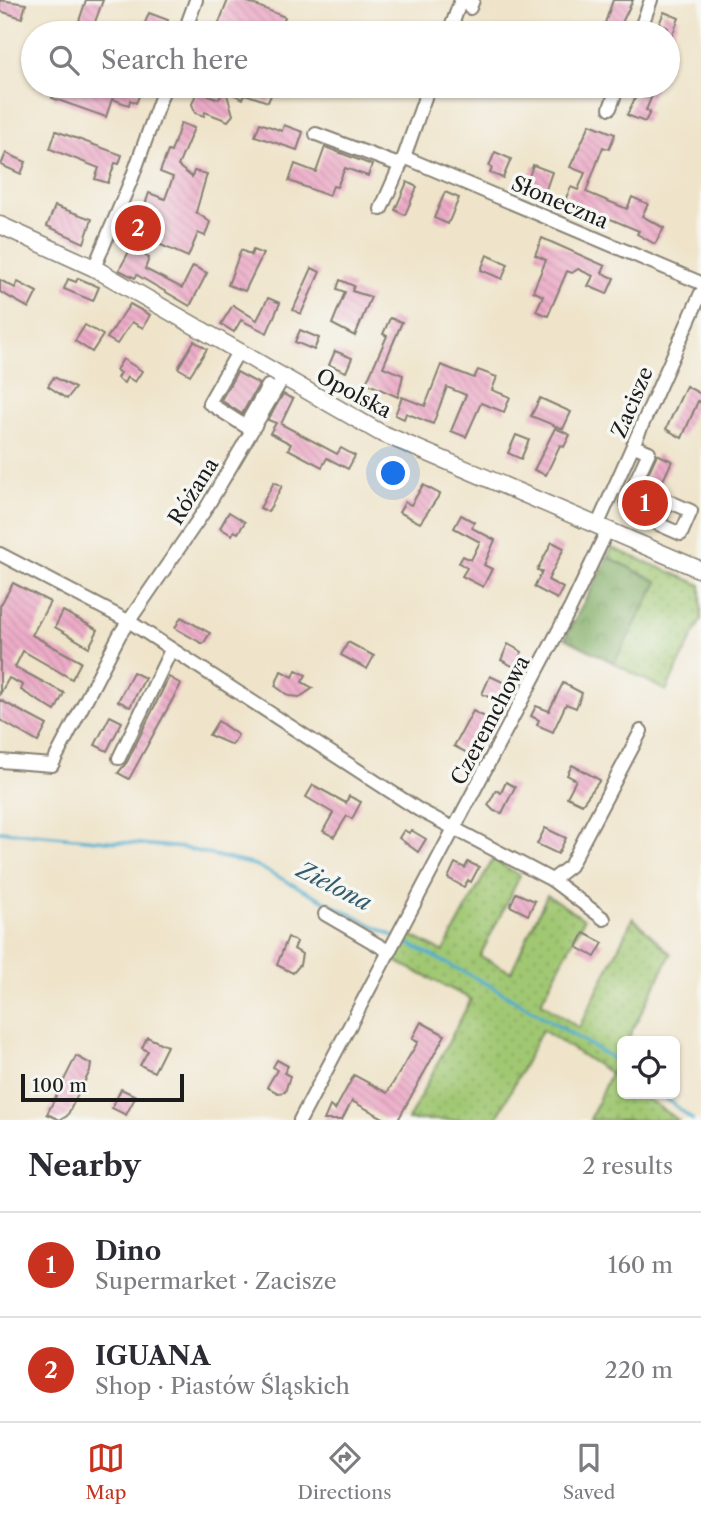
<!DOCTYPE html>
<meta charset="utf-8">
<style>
:root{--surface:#fff;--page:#f2f2f3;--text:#2b2b33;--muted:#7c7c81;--line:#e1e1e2;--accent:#c8321e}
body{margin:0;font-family:"Libre Caslon Text",serif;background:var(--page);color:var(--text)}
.controls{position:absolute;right:21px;bottom:21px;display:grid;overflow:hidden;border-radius:10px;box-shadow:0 2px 5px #0004}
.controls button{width:63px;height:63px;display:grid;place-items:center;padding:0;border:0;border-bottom:2px solid var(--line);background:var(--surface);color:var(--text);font:35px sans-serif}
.scale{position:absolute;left:21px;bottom:18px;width:163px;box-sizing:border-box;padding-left:7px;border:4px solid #1c1c1c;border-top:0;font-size:19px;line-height:24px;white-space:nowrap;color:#1c1c1c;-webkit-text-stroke:5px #f6f6f2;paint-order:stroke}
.you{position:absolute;left:394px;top:474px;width:24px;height:24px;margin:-18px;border:5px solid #fff;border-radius:50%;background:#1a73e8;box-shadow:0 0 0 10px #1a73e833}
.badge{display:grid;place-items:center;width:46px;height:46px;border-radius:50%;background:var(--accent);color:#fff;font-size:23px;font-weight:700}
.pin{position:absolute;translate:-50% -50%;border:4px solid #fff;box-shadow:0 2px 7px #0006}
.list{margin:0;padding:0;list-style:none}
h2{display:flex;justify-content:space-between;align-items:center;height:91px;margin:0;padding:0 28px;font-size:30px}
h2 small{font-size:23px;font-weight:400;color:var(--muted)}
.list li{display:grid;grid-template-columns:46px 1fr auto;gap:21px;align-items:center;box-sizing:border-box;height:105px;padding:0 28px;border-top:2px solid var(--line)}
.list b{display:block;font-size:26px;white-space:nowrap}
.list p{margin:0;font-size:23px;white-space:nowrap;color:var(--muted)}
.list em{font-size:23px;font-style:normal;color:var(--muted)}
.icon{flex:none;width:38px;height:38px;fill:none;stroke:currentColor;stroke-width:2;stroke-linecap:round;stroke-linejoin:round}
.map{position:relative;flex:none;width:701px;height:1120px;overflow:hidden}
.search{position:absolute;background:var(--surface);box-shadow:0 2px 5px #0004;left:21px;right:21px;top:21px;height:77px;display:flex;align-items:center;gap:18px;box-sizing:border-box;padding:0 24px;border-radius:38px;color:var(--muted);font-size:26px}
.sheet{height:301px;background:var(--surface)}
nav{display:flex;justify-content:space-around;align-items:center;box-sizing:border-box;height:98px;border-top:2px solid var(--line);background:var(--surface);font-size:19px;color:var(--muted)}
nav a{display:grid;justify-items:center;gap:4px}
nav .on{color:var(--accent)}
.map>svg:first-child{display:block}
.grass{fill:url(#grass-dots);stroke:#5e7247;stroke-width:2}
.forest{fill:url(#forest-crowns);stroke:#4e6440;stroke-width:2}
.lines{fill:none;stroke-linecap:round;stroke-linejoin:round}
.stream{stroke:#50adce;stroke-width:3.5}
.building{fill:url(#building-back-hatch)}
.minor-casing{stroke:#868073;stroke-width:16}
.major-casing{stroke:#868073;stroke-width:19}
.minor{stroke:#fff;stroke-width:12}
.major{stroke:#fff;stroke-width:16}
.labels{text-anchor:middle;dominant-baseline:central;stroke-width:7;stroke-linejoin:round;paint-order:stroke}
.street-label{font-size:21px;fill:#1c1c1c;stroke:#f6f6f2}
.water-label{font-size:23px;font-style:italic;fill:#335d6c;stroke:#f6f6f2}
</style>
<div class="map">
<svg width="701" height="1120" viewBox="0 0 701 1120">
<defs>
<pattern id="grass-dots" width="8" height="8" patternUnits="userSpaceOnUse" patternTransform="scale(1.75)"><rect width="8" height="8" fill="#a0c772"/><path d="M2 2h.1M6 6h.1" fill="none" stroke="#89aa62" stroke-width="1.8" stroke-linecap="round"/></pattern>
<pattern id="forest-crowns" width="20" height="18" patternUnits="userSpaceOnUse" patternTransform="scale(1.75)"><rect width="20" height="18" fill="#80ac64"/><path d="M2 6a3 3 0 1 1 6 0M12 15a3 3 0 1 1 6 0" fill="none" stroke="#688b52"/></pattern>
<pattern id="building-back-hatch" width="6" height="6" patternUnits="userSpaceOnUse" patternTransform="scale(1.75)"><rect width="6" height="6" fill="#ecabc7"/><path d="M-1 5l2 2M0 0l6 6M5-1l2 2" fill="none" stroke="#ca93aa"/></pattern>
</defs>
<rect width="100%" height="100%" fill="#f6f6f2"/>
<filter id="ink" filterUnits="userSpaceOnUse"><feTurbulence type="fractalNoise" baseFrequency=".0143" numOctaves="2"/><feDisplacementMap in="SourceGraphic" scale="14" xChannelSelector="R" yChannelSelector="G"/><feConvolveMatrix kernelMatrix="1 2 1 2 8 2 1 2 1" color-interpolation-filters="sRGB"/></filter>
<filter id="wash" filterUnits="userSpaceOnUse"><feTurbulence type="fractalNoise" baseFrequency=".00686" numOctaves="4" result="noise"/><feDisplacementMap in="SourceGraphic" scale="28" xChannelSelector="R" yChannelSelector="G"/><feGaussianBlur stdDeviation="1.57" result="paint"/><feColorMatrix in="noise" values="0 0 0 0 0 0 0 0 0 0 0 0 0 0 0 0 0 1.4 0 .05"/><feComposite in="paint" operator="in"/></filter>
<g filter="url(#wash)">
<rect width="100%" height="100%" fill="#efe4ca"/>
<g class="grass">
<polygon points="612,548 701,585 701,620 666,691 614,663 658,582 608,557"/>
<polygon points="493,859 520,876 480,956 511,972 547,895 584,919 541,1002 579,1028 633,918 671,954 627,1041 622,1041 622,1051 611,1073 622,1081 622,1094 640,1094 678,1120 590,1120 610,1073 542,1030 496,1120 408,1120 471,999 393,960 408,934 443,952"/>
</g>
<polygon class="forest" points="608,557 658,582 614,663 565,638"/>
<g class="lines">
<g class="stream">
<polyline points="0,831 183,848 255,865 491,986 622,1064"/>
<polyline points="661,1094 693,1120"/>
</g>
</g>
<g id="blocks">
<g class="building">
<polygon points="0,0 26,4 22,18 0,11"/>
<polygon points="86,0 103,0 91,33 75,33"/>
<polygon points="228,0 243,0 285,17 279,33 215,33"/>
<polygon points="613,0 633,0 618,31 604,26"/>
<polygon points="664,12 679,18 668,46 668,28 659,24"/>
<polygon points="149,13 168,20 163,33 141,33"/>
<polygon points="39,86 121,86 140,94 136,103 130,100 129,105 112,99 106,117 52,98 55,93"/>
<polygon points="215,86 253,86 272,93 268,102 245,94 243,99 226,91 233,115 228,121 205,112 204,116 195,113 192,104 197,91 219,99 224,90"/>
<polygon points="641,86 656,86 646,110 650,112 645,122 627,115"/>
<polygon points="181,123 194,128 178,166 192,177 194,171 207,174 196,212 210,222 205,236 198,233 188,257 131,232 135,220 139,222 149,193 165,199 173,177 160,172 168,151 171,152"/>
<polygon points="260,123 282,131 284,125 303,132 297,150 255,136"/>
<polygon points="590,124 615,134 609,149 603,147 586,192 627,209 632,197 648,204 642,216 664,228 655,244 637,234 639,231 606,217 604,221 592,216 594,212 565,200 571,187 578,190 585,173 570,167"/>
<polygon points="56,131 122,155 119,164 115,163 108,183 95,179 99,168 50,149"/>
<polygon points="325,147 372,165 368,176 345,168 337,187 333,186 329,196 289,181 295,164 316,172"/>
<polygon points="495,152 511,159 503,178 490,173 492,168 489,166"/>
<polygon points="6,153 26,162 21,174 1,165"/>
<polygon points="533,165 552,172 544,195 525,188"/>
<polygon points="407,182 417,187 405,215 395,210"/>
<polygon points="445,192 459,198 448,224 434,218"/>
<polygon points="55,206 92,219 84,243 47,226"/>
<polygon points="542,238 605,266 602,273 614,278 607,294 588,286 593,276 578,269 572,273 567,271 548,316 536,311 543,296 533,291 546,260 535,255"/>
<polygon points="131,248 149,258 145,269 182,288 193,266 207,273 190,306 137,275 135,278 119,270"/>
<polygon points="241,250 251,255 253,250 263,254 245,291 228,285"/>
<polygon points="487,255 508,264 502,279 481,270"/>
<polygon points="312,268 320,272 301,314 293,310"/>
<polygon points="78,278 99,287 93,301 64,289 68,279 76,282"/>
<polygon points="0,280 15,288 18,282 37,292 29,308 0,292"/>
<polygon points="340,280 354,286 352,291 371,297 355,336 332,324 345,292 337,289"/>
<polygon points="268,298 280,303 267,333 241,320 234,332 221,324 233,305 257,320"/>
<polygon points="130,304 150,315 143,328 132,322 117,344 107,338"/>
<polygon points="390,318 402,322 383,367 403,375 398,397 366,383 387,336 383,334"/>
<polygon points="85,325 103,335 92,352 75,341"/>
<polygon points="300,330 319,338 314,350 295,342"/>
<polygon points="194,341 207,349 190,375 178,368"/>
<polygon points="335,351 352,358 346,372 329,365"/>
<polygon points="123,359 142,371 135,382 127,377 124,383 117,378 120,373 116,370"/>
<polygon points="441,365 474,378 478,370 497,377 492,390 510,397 504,412 481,403 466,437 451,431 466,395 447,387 433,424 406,413 404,419 395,415 402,397 425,406"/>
<polygon points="237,372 259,384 242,414 221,400"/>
<polygon points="54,377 75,388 67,399 48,386"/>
<polygon points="686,386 701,394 701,403 698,401 682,438 666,429"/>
<polygon points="283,394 293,399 281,424 337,454 341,448 355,456 348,469 327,458 322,467 288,449 291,444 270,433 276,423 268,420"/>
<polygon points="540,398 571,412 563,429 531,416"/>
<polygon points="555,428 570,435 564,447 560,445 546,475 534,470"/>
<polygon points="516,435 529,440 521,459 508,453"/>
<polygon points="657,454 672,461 647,515 632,509"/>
<polygon points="274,482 282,486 268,512 260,508"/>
<polygon points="423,485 440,494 420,523 399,512 405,502 411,505"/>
<polygon points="229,512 245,522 238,533 234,531 232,535 220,528"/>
<polygon points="461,515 474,522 472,528 495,540 484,565 492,569 483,587 462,576 467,568 459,563 463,556 471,560 480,542 454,528"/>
<polygon points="552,542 564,548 548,580 563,588 557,599 534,587 542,572 537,570"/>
<polygon points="13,583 50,602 32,635 81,662 72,679 23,651 15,667 64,693 55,711 21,690 23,685 9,678 0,694 0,606"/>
<polygon points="63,611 98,630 89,647 55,627"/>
<polygon points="181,617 210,633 203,644 175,628"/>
<polygon points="348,642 374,656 367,669 341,655"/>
<polygon points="508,644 522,652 514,667 501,660"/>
<polygon points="296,670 306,675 302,682 313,688 300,697 289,696 275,686 281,671 293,677"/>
<polygon points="133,672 145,678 130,707 118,701"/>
<polygon points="490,676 507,684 499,702 482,694"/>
<polygon points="169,677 181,684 129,779 118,773 127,762"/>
<polygon points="563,683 582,693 576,708 566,704 553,732 537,725 539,720 531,716 536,706 549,711"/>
<polygon points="0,700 47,725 38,742 0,720"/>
<polygon points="473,711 489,719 469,754 454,746"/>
<polygon points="110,716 122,722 107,751 95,745"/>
<polygon points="218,721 238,735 232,745 209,735"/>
<polygon points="572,765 600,780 582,804 567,797 576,780 567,775"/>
<polygon points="506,782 515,787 502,813 494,811 488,805 496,790 501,793"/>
<polygon points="313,785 346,803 349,796 361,802 352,819 347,816 334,837 323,831 333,813 306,797"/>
<polygon points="545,828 566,838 558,854 537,844"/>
<polygon points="404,830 409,833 411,830 426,839 418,852 399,838"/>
<polygon points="468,862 479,867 471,882 468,880 464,887 448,878 455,863 465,868"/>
<polygon points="516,893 535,901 528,915 510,906"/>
<polygon points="584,933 603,943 595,957 577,947"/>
<polygon points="288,937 297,942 294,949 302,954 300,965 293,973 277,965"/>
<polygon points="421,1022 445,1035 398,1120 387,1120 352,1101 342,1120 324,1120 330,1106 335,1110 354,1075 387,1093 418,1042 412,1039"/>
<polygon points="147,1037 167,1046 154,1072 140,1065 148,1051 142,1048"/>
<polygon points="76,1056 91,1064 90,1071 67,1116 60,1120 47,1114"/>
<polygon points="277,1060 288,1066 284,1073 290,1076 285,1092 278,1093 267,1087 277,1070 273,1067"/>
<polygon points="121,1089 136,1096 126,1115 112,1108"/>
</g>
</g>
</g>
<g filter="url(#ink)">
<use href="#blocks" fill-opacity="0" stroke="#868073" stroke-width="2"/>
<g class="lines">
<g class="minor-casing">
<g id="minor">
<polyline points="470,8 473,0"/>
<polyline points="184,33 196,0"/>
<polyline points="449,33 461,0"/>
<polyline points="639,33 651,0"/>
<polyline points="610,108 618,86"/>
<polyline points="316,134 399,165"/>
<polyline points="404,157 701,283"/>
<polyline points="381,209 404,157 429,86"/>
<polyline points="94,268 132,178 165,86"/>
<polyline points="238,352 209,403 245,426 268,386"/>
<polygon points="668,501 691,511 681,534 658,524"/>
<polyline points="626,502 649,452 634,446"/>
<polyline points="597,526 701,293"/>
<polyline points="0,554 130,622 419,810 552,880 604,919"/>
<polyline points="119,758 171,650"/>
<polyline points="0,761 52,765 120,634 205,510 283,378"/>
<polyline points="552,880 570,866 641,731"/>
<polyline points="325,914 390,952"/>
<polyline points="300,1120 571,607 607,531"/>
</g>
</g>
<g class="major-casing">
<polyline id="major" points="0,225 94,268 379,432 701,570"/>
</g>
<use href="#minor" class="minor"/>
<use href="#major" class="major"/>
</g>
</g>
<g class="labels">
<g class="street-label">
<text transform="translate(560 202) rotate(23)">Słoneczna</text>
<text transform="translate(354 393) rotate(28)">Opolska</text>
<text transform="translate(632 402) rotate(-67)">Zacisze</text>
<text transform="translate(193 491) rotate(-58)">Różana</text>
<text transform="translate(490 720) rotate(-62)">Czeremchowa</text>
</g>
<g class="water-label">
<text transform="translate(334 886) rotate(27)">Zielona</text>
</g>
</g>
</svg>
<div class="controls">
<button><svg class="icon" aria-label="locate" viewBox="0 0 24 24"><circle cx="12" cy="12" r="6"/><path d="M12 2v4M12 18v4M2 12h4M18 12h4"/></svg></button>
</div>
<div class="scale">100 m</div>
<div class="you"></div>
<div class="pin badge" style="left:645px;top:503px">1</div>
<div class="pin badge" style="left:138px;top:228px">2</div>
<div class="search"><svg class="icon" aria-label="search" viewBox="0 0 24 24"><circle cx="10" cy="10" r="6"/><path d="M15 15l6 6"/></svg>Search here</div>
</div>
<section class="sheet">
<h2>Nearby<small>2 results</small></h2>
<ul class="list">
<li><span class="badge">1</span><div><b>Dino</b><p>Supermarket · Zacisze</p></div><em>160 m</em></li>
<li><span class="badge">2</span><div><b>IGUANA</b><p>Shop · Piastów Śląskich</p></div><em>220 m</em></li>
</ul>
</section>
<nav>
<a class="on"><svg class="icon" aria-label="map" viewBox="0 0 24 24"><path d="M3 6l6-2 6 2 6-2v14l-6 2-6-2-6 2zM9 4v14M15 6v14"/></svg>Map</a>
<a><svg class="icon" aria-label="directions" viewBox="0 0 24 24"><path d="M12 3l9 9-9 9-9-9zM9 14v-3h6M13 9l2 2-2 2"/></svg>Directions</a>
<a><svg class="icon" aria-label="saved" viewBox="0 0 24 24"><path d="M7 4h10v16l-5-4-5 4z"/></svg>Saved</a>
</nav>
